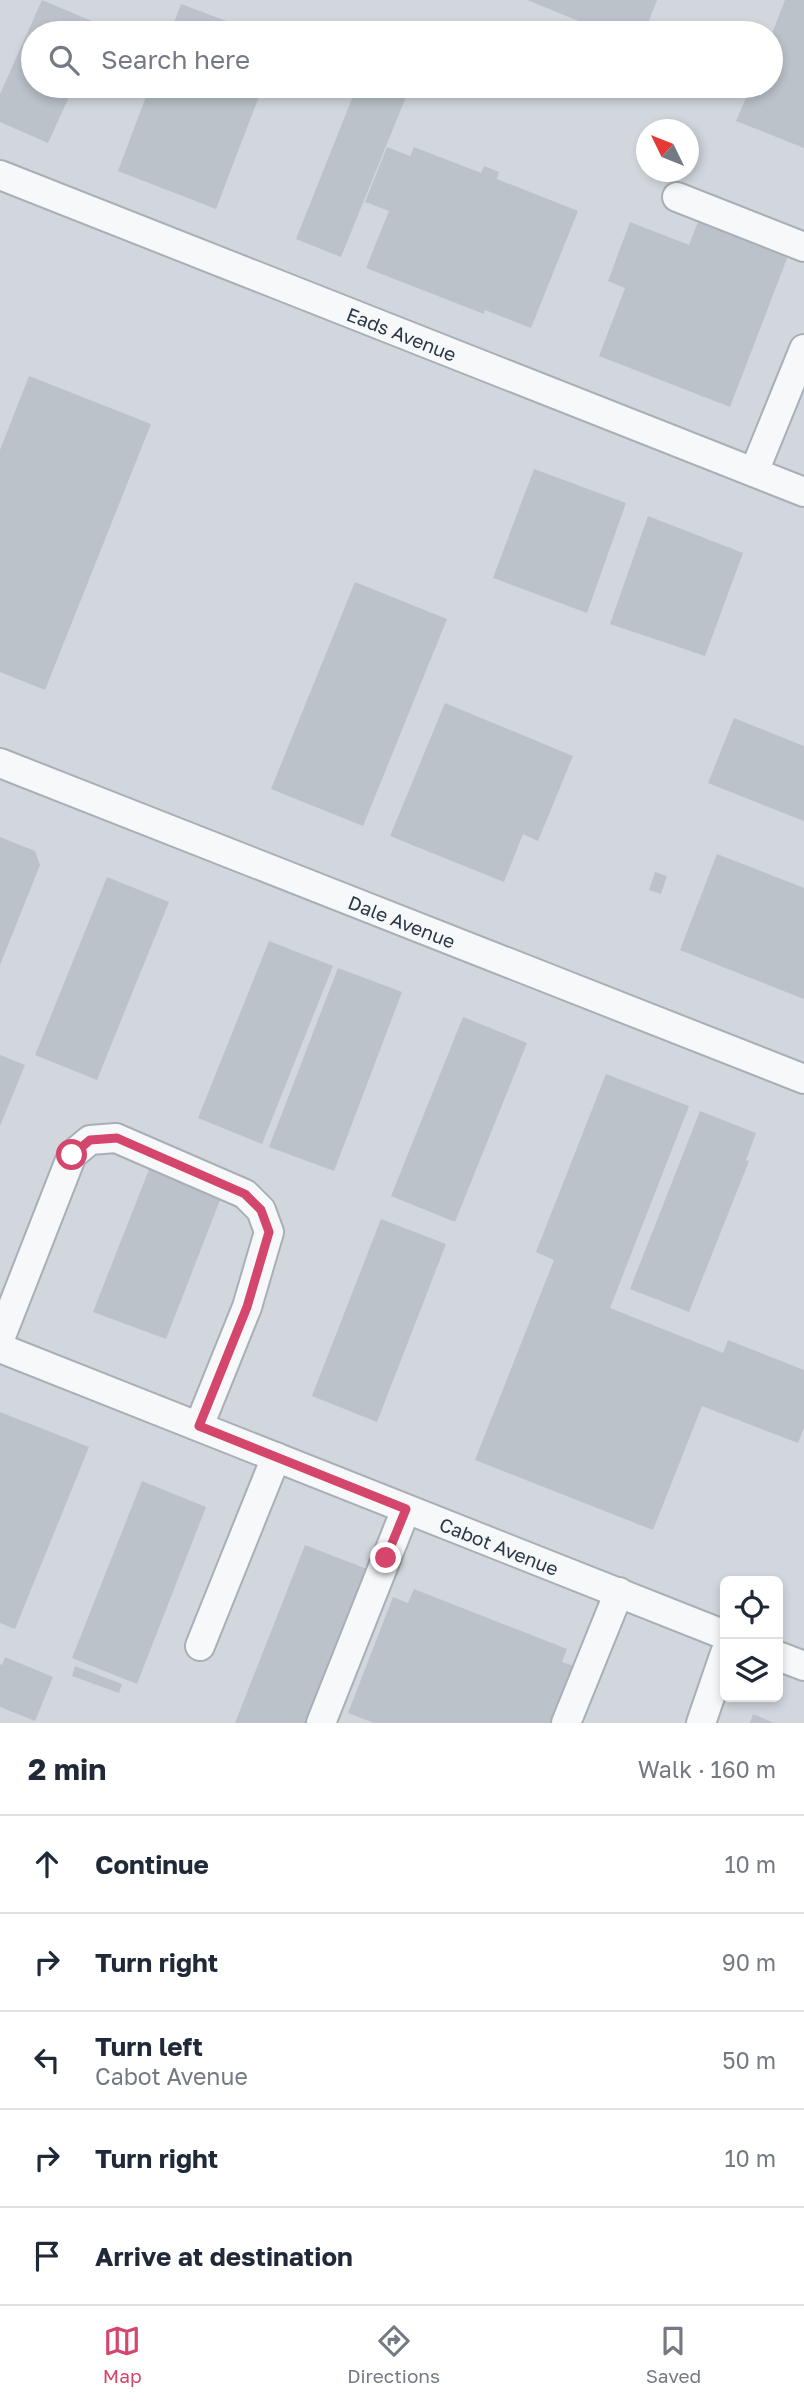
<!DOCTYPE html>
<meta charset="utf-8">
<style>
:root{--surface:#fff;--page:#f6f6f7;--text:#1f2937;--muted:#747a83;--line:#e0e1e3;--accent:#d4466b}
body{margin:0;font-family:"Golos Text",sans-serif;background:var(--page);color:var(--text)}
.controls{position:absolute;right:21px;bottom:21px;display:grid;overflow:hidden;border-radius:10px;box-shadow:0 4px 10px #0003}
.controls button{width:63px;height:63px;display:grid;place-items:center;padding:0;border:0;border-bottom:2px solid var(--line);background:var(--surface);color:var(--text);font:35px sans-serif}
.compass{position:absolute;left:636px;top:119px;width:63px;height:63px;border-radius:50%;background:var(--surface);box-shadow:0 4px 10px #0003;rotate:313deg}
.stop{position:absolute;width:21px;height:21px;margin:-16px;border:5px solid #d4466b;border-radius:50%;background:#fff}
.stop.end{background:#d4466b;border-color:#fff;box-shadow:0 2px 7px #0008}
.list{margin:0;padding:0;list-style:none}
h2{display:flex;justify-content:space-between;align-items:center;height:91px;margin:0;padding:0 28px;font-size:30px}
h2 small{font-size:23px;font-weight:400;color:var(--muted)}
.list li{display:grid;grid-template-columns:46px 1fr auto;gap:21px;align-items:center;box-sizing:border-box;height:98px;padding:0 28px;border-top:2px solid var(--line)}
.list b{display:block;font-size:26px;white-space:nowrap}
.list p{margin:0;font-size:23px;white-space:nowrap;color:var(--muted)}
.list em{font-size:23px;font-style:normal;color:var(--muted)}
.icon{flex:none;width:38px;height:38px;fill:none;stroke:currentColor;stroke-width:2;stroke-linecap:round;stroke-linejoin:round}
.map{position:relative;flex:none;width:804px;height:1723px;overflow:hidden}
.search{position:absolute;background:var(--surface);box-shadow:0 4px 10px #0003;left:21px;right:21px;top:21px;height:77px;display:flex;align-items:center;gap:18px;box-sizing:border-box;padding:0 24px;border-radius:38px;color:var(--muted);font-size:26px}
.sheet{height:581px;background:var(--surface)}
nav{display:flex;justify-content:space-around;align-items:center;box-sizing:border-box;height:98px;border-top:2px solid var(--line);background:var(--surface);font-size:19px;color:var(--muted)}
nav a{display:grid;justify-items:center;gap:4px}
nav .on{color:var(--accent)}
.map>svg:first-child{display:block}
.built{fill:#d2d7de;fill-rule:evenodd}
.building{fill:#bbc2ca}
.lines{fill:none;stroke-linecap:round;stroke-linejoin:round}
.minor-casing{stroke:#a8afb7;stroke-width:32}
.minor{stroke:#f7f8fa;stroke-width:28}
.route{stroke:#d4466b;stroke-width:9}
.labels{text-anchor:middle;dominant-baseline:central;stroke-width:5;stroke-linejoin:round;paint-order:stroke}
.street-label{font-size:19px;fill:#2a3746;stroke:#f4f7f9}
</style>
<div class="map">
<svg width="804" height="1723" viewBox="0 0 804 1723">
<rect width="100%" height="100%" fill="#e4e8ec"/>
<path class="built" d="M0 0H804V1723H0ZM33 33H771V86H33ZM646 130H688V172H646ZM725 1581H778V1697H725Z"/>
<g class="building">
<polygon points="42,0 101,25 97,33 33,33 33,86 74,86 48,143 0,122 0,94"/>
<polygon points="527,0 657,0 644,33 608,33"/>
<polygon points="785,0 804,0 804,148 736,121 751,86 771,86 771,36"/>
<polygon points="181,4 258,33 170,33"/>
<polygon points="150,86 263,86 216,209 118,171"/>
<polygon points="357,86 399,86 398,88 408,92 341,257 296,239"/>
<polygon points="387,147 410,156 414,147 481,173 484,166 499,172 497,179 578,211 531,328 485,310 484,314 366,268 389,211 365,202"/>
<polygon points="630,222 689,245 698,222 788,256 730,407 599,356 625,288 608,281"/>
<polygon points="29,376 151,424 45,690 0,672 0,450"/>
<polygon points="534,469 626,503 587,613 493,578"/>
<polygon points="648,516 743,553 705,656 610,624"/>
<polygon points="355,582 447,619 363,826 271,789"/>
<polygon points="445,703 573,756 538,841 523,834 504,882 390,836"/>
<polygon points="734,718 804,746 804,821 708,783"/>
<polygon points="0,837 35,851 40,865 0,965"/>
<polygon points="717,854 804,888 804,999 680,950"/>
<polygon points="655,872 667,876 661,894 649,890"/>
<polygon points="107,877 169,902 97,1080 35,1055"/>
<polygon points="269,941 333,966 262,1144 198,1118"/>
<polygon points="338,968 402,992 334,1171 269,1147"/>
<polygon points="463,1017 527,1043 455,1222 391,1196"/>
<polygon points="0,1055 25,1065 0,1126"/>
<polygon points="606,1074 689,1106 610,1308 723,1353 728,1340 804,1370 804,1428 798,1443 702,1406 653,1530 475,1460 554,1260 536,1252"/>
<polygon points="700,1111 756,1133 746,1160 749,1161 689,1312 630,1289"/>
<polygon points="150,1167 222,1195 166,1339 93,1312"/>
<polygon points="381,1219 446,1244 377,1422 312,1396"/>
<polygon points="0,1412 89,1447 15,1629 0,1623"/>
<polygon points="142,1481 206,1507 137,1684 72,1658"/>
<polygon points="305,1545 367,1569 307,1723 235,1723"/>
<polygon points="414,1589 567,1649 562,1662 577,1667 553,1723 374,1723 348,1713 393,1597 408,1603"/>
<polygon points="5,1657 53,1677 35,1721 0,1707 0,1664 2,1665"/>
<polygon points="75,1666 122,1684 119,1693 72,1676"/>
<polygon points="753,1714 774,1723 750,1723"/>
</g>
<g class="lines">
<g class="minor-casing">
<g id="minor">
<path id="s1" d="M0 175 804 492"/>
<polyline points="677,197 804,247"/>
<polyline points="754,472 804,349"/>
<path id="s2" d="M0 763 804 1079"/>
<polyline points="0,1339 72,1155 90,1140 116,1138 245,1194 261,1210 269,1232 247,1307 199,1426"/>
<path id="s3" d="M0 1348 725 1635"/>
<polyline points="200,1646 276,1457"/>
<polyline points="778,1656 804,1666"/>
<polyline points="321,1723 406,1509"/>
<polyline points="566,1723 619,1592"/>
<polyline points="701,1723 725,1653"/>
</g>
</g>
<use href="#minor" class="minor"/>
</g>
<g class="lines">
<polyline class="route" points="72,1155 90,1140 117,1138 245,1194 261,1210 269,1232 247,1307 199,1426 406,1509 386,1558"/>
</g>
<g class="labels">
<g class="street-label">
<text stroke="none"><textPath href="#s1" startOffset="432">Eads Avenue</textPath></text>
<text stroke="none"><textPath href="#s2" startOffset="432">Dale Avenue</textPath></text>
<text stroke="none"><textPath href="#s3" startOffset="537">Cabot Avenue</textPath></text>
</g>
</g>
</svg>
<div class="controls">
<button><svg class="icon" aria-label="locate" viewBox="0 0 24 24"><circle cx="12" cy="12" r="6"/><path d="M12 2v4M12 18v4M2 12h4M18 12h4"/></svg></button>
<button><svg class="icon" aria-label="layers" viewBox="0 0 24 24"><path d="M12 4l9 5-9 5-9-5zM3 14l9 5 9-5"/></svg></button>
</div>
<svg class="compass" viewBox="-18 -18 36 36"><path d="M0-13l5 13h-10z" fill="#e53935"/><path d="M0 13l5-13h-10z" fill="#747a83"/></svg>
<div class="stop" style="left:72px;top:1155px"></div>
<div class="stop end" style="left:386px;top:1558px"></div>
<div class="search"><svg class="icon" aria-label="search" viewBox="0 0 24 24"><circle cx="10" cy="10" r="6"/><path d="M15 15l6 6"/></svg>Search here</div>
</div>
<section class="sheet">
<h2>2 min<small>Walk · 160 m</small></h2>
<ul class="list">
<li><svg class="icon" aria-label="ahead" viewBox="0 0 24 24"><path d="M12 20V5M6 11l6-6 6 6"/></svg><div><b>Continue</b></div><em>10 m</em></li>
<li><svg class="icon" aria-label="right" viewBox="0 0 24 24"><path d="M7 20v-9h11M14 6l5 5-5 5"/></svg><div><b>Turn right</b></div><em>90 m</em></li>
<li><svg class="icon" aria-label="left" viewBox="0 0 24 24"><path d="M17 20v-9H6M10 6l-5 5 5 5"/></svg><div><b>Turn left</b><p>Cabot Avenue</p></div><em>50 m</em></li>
<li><svg class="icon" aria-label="right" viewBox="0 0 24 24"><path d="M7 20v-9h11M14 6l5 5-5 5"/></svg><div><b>Turn right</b></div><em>10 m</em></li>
<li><svg class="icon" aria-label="arrive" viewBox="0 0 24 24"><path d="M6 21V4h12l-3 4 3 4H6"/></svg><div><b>Arrive at destination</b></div></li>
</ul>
</section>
<nav>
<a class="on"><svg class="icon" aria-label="map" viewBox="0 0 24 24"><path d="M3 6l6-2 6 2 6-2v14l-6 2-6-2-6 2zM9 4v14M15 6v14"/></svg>Map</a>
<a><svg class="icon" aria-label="directions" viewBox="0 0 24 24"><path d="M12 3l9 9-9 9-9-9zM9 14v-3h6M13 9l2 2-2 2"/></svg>Directions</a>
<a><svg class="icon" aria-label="saved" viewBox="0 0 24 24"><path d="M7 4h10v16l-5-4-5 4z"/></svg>Saved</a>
</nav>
